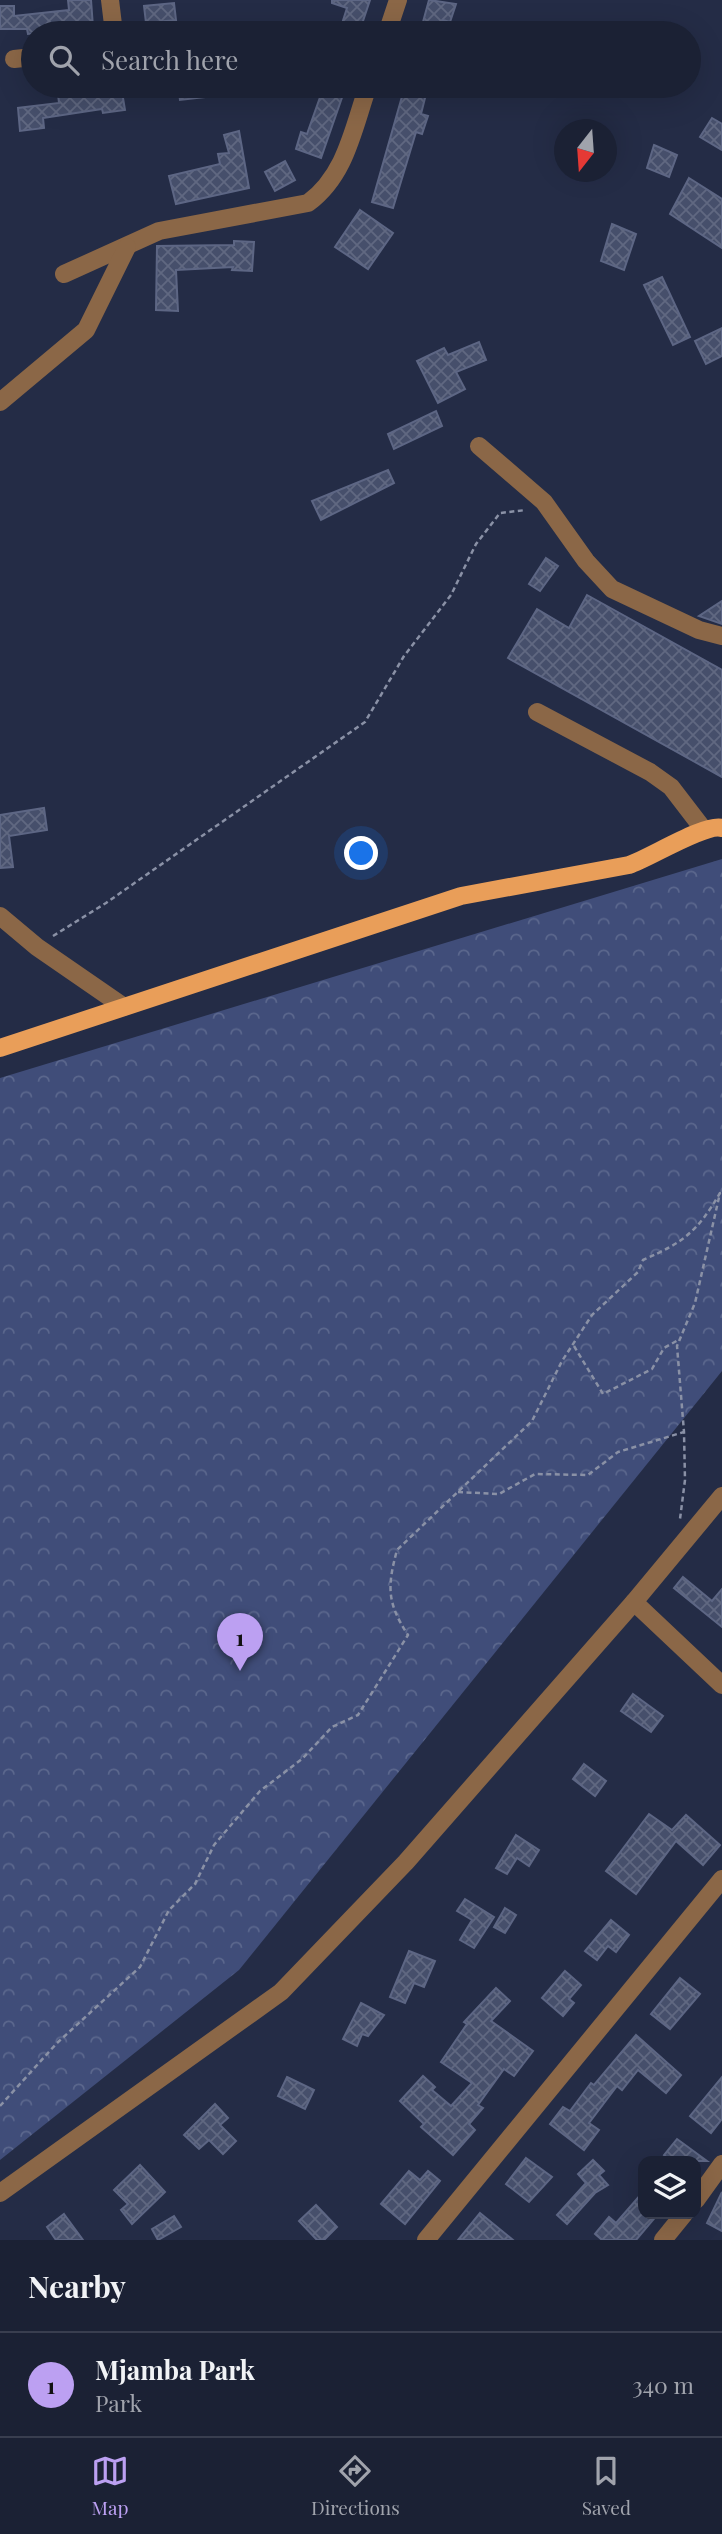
<!DOCTYPE html>
<style>
:root{--surface:#1b2134;--page:#24293c;--text:#f1f3f6;--muted:#a0a3ac;--line:#393e4f;--accent:#bca0f2}
body{margin:0;font-family:"Playfair Display",serif;background:var(--page);color:var(--text)}
.controls{position:absolute;right:21px;bottom:21px;display:grid;overflow:hidden;border-radius:14px;box-shadow:0 7px 28px #0002}
.controls button{width:63px;height:63px;display:grid;place-items:center;padding:0;border:0;border-bottom:2px solid var(--line);background:var(--surface);color:var(--text);font:35px sans-serif}
.compass{position:absolute;left:554px;top:119px;width:63px;height:63px;border-radius:50%;background:var(--surface);box-shadow:0 7px 28px #0002;rotate:197deg}
.you{position:absolute;left:362px;top:854px;width:24px;height:24px;margin:-18px;border:5px solid #fff;border-radius:50%;background:#1a73e8;box-shadow:0 0 0 10px #1a73e833}
.badge{display:grid;place-items:center;width:46px;height:46px;border-radius:50%;background:var(--accent);color:#111;font-size:23px;font-weight:700}
.pin{position:absolute;translate:-50% -58px;filter:drop-shadow(0 2px 4px #0008)}
.pin::after{content:'';position:absolute;top:37px;width:24px;height:21px;background:inherit;clip-path:polygon(0 0,100% 0,50% 100%)}
.list{margin:0;padding:0;list-style:none}
h2{display:flex;justify-content:space-between;align-items:center;height:91px;margin:0;padding:0 28px;font-size:30px}
h2 small{font-size:23px;font-weight:400;color:var(--muted)}
.list li{display:grid;grid-template-columns:46px 1fr auto;gap:21px;align-items:center;box-sizing:border-box;height:105px;padding:0 28px;border-top:2px solid var(--line)}
.list b{display:block;font-size:26px;white-space:nowrap}
.list p{margin:0;font-size:23px;white-space:nowrap;color:var(--muted)}
.list em{font-size:23px;font-style:normal;color:var(--muted)}
.icon{flex:none;width:38px;height:38px;fill:none;stroke:currentColor;stroke-width:2;stroke-linecap:round;stroke-linejoin:round}
.map{position:relative;flex:none;width:722px;height:2240px;overflow:hidden}
.search{position:absolute;background:var(--surface);box-shadow:0 7px 28px #0002;left:21px;right:21px;top:21px;height:77px;display:flex;align-items:center;gap:18px;box-sizing:border-box;padding:0 24px;border-radius:38px;color:var(--muted);font-size:26px}
.sheet{height:196px;background:var(--surface)}
nav{display:flex;justify-content:space-around;align-items:center;box-sizing:border-box;height:98px;border-top:2px solid var(--line);background:var(--surface);font-size:19px;color:var(--muted)}
nav a{display:grid;justify-items:center;gap:4px}
nav .on{color:var(--accent)}
.map>svg:first-child{display:block}
.park{fill:url(#park-crowns)}
.building{fill:url(#building-cross-hatch);stroke:#5d6684;stroke-width:2}
.lines{fill:none;stroke-linecap:round;stroke-linejoin:round}
.path{stroke:#8a91a6;stroke-width:2.5;stroke-dasharray:5 3.5;stroke-linecap:butt}
.minor{stroke:#8b6747;stroke-width:18}
.major{stroke:#e99e59;stroke-width:18}
</style>
<div class="map">
<svg width="722" height="2240" viewBox="0 0 722 2240">
<defs>
<pattern id="park-crowns" width="20" height="18" patternUnits="userSpaceOnUse" patternTransform="scale(1.75)"><rect width="20" height="18" fill="#404d79"/><path d="M2 6a3 3 0 1 1 6 0M12 15a3 3 0 1 1 6 0" fill="none" stroke="#5b678d"/></pattern>
<pattern id="building-cross-hatch" width="8" height="8" patternUnits="userSpaceOnUse" patternTransform="scale(1.75)"><rect width="8" height="8" fill="#464f6b"/><path d="M0 0l8 8M0 8l8-8" fill="none" stroke="#606881"/></pattern>
</defs>
<rect width="100%" height="100%" fill="#242c46"/>
<polygon class="park" points="722,859 722,1371 239,1970 0,2160 0,1078"/>
<g class="building">
<polygon points="68,0 91,0 93,27 28,34 27,29 0,29 0,6 14,6 14,16 69,10"/>
<polygon points="332,0 370,0 359,33 339,33 347,8 332,3"/>
<polygon points="429,0 456,4 450,22 443,20 439,33 420,33"/>
<polygon points="174,3 176,20 146,23 144,6"/>
<polygon points="121,86 125,110 103,113 102,109 43,118 44,128 20,131 18,108 59,103 58,94"/>
<polygon points="178,86 231,86 231,94 180,100"/>
<polygon points="324,86 346,86 321,158 296,149 301,132 307,134"/>
<polygon points="405,86 428,86 421,114 428,116 422,134 416,132 393,208 372,202"/>
<polygon points="712,118 722,124 722,150 700,137"/>
<polygon points="239,131 249,188 176,204 169,176 220,164 218,154 229,153 224,135"/>
<polygon points="654,145 677,155 669,177 647,168"/>
<polygon points="285,161 295,180 275,191 265,172"/>
<polygon points="689,178 722,199 722,248 670,214"/>
<polygon points="360,210 393,233 368,269 335,247"/>
<polygon points="612,224 636,234 624,270 601,261"/>
<polygon points="234,241 254,242 252,271 232,270 233,267 176,270 178,311 156,310 157,246 234,245"/>
<polygon points="662,277 690,337 673,345 644,285"/>
<polygon points="722,328 722,356 706,364 695,341"/>
<polygon points="479,342 486,360 456,372 465,389 438,403 417,361 444,348 448,355"/>
<polygon points="436,411 442,426 394,449 388,434"/>
<polygon points="388,470 394,483 321,520 312,501"/>
<polygon points="546,558 558,566 540,591 529,584"/>
<polygon points="587,595 722,670 722,777 508,658 537,609 569,628"/>
<polygon points="722,601 722,624 699,616"/>
<polygon points="44,808 47,830 9,836 13,867 0,868 0,815"/>
<polygon points="683,1577 712,1601 722,1589 722,1627 674,1588"/>
<polygon points="633,1694 663,1716 651,1732 621,1711"/>
<polygon points="584,1764 606,1781 595,1796 573,1779"/>
<polygon points="649,1814 672,1830 686,1815 720,1845 703,1865 676,1841 636,1894 606,1871"/>
<polygon points="516,1835 539,1850 529,1866 517,1858 507,1874 496,1868"/>
<polygon points="465,1899 494,1917 474,1948 460,1940 472,1920 457,1911"/>
<polygon points="505,1908 516,1915 505,1933 494,1927"/>
<polygon points="611,1920 629,1935 616,1952 608,1946 597,1960 585,1951"/>
<polygon points="409,1951 435,1961 424,1987 414,1983 405,2003 390,1997"/>
<polygon points="565,1971 581,1985 569,1999 574,2003 563,2016 542,1998"/>
<polygon points="680,1978 700,1994 670,2029 651,2014"/>
<polygon points="496,1988 510,2001 491,2021 533,2051 514,2076 504,2069 478,2105 483,2108 469,2124 475,2130 453,2155 421,2127 424,2124 400,2101 423,2076 435,2087 432,2090 451,2106 472,2083 441,2062 467,2024 464,2022"/>
<polygon points="361,2003 384,2015 368,2036 362,2034 357,2046 343,2039"/>
<polygon points="636,2035 681,2075 666,2093 638,2070 622,2090 617,2086 589,2123 599,2130 584,2150 550,2124 563,2107 570,2111 591,2083 594,2085"/>
<polygon points="287,2077 314,2090 305,2109 278,2096"/>
<polygon points="722,2077 722,2119 711,2133 690,2116"/>
<polygon points="215,2104 228,2118 220,2125 236,2141 223,2154 209,2140 199,2149 184,2135"/>
<polygon points="677,2139 707,2161 671,2161 664,2155"/>
<polygon points="526,2158 552,2177 529,2202 506,2184"/>
<polygon points="593,2160 604,2171 599,2175 608,2185 595,2193 567,2224 557,2215 586,2183 578,2174"/>
<polygon points="140,2165 165,2192 132,2224 121,2210 128,2204 114,2190"/>
<polygon points="409,2171 420,2180 428,2171 440,2181 405,2224 381,2204"/>
<polygon points="643,2192 643,2214 658,2214 636,2240 602,2240 595,2234 609,2217 616,2223"/>
<polygon points="722,2192 722,2231 707,2223"/>
<polygon points="316,2205 337,2227 324,2240 317,2240 299,2221"/>
<polygon points="480,2213 513,2240 458,2240"/>
<polygon points="64,2214 83,2240 56,2240 47,2227"/>
<polygon points="174,2216 181,2227 158,2240 152,2229"/>
</g>
<g class="lines">
<g class="path">
<polyline points="53,936 106,903 365,722 404,656 451,595 476,544 500,513 526,510"/>
<polyline points="574,1346 603,1394 652,1369 664,1348 680,1339"/>
<polyline points="458,1492 499,1494 535,1474 588,1475 618,1452 684,1432"/>
<path d="M0 2106 57 2043 140 1967 169 1910 195 1884 214 1845 260 1791 302 1759 332 1727 358 1715 408 1635C387 1603 387 1587 397 1550L532 1421 562 1361 592 1315 638 1272 643 1260C684 1242 697 1232 720 1193L695 1303 677 1346 684 1432 685 1480 680 1519"/>
</g>
<g class="minor">
<polyline points="110,0 114,33"/>
<polyline points="387,33 398,0"/>
<polyline points="14,59 33,57"/>
<path d="M64 274 159 231 308 203C346 175 353 129 368 86"/>
<polyline points="0,402 86,330 127,247"/>
<polyline points="479,446 544,502 586,561 612,589 699,630 722,636"/>
<polyline points="537,712 650,772 671,787 704,830"/>
<polyline points="0,916 37,947 124,1007"/>
<polyline points="634,1602 722,1685"/>
<polyline points="0,2193 281,1992 406,1862 634,1602 722,1496"/>
<polyline points="696,2200 722,2164"/>
<polyline points="426,2240 722,1879"/>
<polyline points="663,2240 684,2214"/>
</g>
<path class="major" d="M0 1048 461 896 629 865C650 858 705 823 722 828"/>
</g>
</svg>
<div class="controls">
<button><svg class="icon" aria-label="layers" viewBox="0 0 24 24"><path d="M12 4l9 5-9 5-9-5zM3 14l9 5 9-5"/></svg></button>
</div>
<svg class="compass" viewBox="-18 -18 36 36"><path d="M0-13l5 13h-10z" fill="#e53935"/><path d="M0 13l5-13h-10z" fill="#a0a3ac"/></svg>
<div class="you"></div>
<div class="pin badge" style="left:240px;top:1671px">1</div>
<div class="search"><svg class="icon" aria-label="search" viewBox="0 0 24 24"><circle cx="10" cy="10" r="6"/><path d="M15 15l6 6"/></svg>Search here</div>
</div>
<section class="sheet">
<h2>Nearby<small></small></h2>
<ul class="list">
<li><span class="badge">1</span><div><b>Mjamba Park</b><p>Park</p></div><em>340 m</em></li>
</ul>
</section>
<nav>
<a class="on"><svg class="icon" aria-label="map" viewBox="0 0 24 24"><path d="M3 6l6-2 6 2 6-2v14l-6 2-6-2-6 2zM9 4v14M15 6v14"/></svg>Map</a>
<a><svg class="icon" aria-label="directions" viewBox="0 0 24 24"><path d="M12 3l9 9-9 9-9-9zM9 14v-3h6M13 9l2 2-2 2"/></svg>Directions</a>
<a><svg class="icon" aria-label="saved" viewBox="0 0 24 24"><path d="M7 4h10v16l-5-4-5 4z"/></svg>Saved</a>
</nav>
